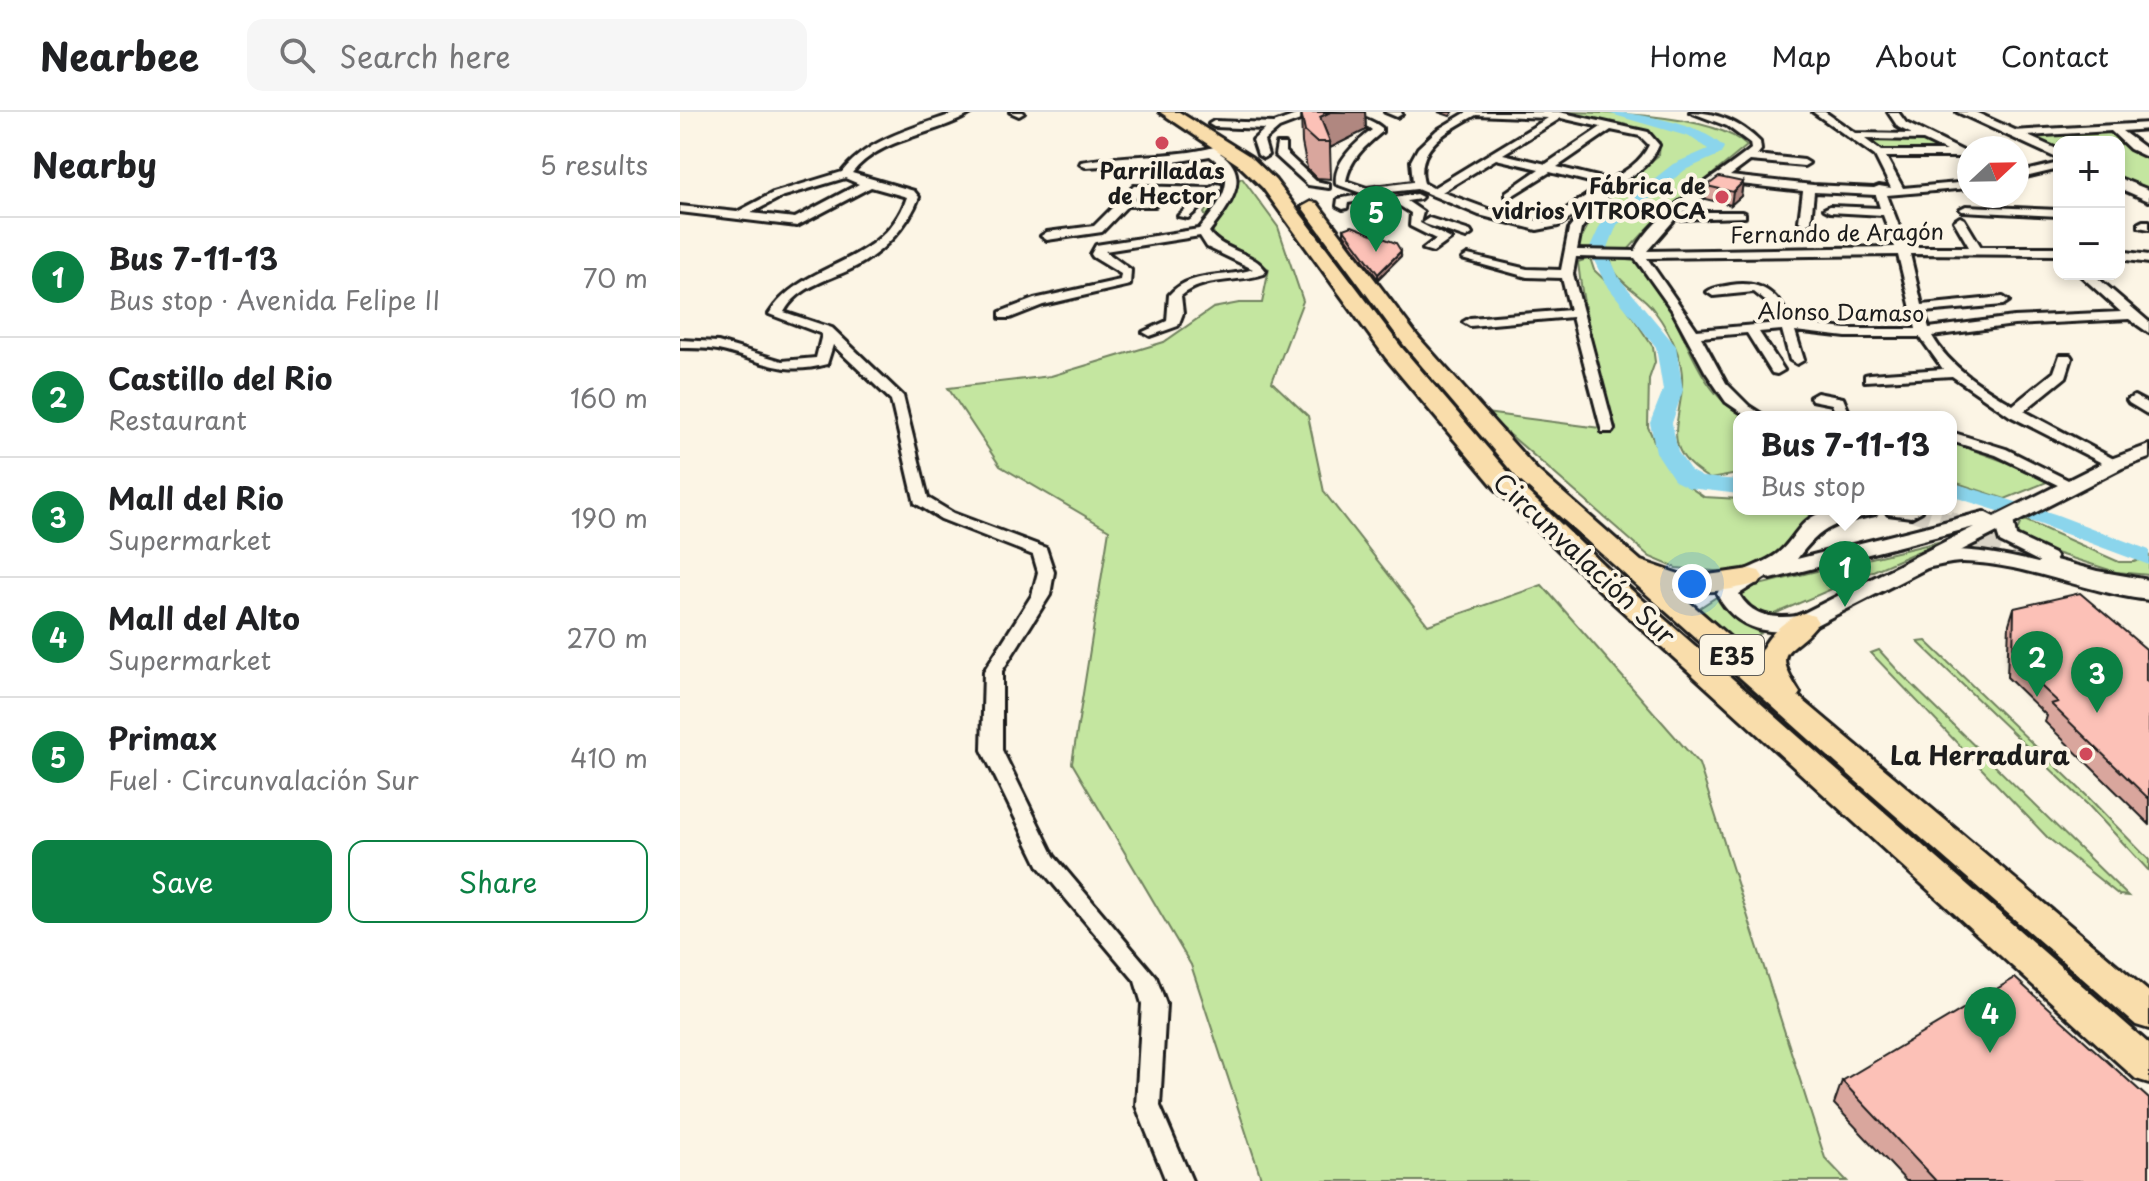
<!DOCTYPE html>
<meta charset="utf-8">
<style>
:root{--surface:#fff;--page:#f6f6f6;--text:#202124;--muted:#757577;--line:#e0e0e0;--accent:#0b8043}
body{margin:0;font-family:"Playpen Sans",sans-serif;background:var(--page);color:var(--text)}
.controls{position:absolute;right:24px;top:24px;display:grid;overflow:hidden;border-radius:16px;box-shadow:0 4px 12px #0003}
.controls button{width:72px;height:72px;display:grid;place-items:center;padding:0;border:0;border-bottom:2px solid var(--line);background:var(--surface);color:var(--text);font:40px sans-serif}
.compass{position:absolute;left:1277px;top:24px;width:72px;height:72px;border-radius:50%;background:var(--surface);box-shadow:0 4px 12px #0003;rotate:68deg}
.you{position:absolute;left:1012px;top:472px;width:28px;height:28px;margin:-20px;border:6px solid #fff;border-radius:50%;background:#1a73e8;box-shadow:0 0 0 12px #1a73e833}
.badge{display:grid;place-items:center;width:52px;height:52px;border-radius:50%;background:var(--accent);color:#fff;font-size:26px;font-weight:700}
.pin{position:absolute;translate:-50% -66px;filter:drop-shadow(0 2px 4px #0008)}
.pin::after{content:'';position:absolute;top:42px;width:28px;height:24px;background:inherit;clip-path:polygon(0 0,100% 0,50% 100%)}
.popup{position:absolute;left:1053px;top:299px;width:224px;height:104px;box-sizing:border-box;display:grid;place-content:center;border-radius:16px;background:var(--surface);filter:drop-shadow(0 2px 6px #0005);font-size:26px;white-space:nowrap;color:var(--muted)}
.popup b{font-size:30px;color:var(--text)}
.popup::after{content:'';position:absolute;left:50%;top:100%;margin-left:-16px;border:16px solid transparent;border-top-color:var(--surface)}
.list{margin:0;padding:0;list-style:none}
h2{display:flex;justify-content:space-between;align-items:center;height:104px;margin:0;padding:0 32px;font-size:34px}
h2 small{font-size:26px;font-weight:400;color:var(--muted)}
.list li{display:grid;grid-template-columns:52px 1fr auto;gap:24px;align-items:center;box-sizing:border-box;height:120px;padding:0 32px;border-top:2px solid var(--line)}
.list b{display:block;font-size:30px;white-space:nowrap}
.list p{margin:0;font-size:26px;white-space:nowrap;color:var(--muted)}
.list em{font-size:26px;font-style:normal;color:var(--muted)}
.actions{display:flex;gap:16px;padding:24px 32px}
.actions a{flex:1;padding:18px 0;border:2px solid var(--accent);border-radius:16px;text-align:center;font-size:28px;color:var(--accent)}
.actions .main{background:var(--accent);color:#fff}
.icon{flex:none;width:44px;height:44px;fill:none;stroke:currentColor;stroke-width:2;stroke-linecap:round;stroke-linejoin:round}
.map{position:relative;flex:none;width:1469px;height:1069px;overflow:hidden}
header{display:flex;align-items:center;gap:48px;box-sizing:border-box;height:112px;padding:0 40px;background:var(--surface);border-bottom:2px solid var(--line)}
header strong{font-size:38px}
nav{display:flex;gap:44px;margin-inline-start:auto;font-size:28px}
.search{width:560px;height:72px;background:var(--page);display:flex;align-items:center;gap:20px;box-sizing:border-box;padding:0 28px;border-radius:16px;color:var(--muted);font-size:30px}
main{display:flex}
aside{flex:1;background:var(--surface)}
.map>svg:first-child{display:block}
.green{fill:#c4e6a0;stroke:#70815e;stroke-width:2}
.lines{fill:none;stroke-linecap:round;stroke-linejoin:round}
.river{fill:#8bd5ec;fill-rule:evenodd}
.secondary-tunnel-far1{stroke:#dad4c7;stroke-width:19;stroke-dasharray:19 10;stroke-linecap:butt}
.secondary-tunnel{stroke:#dad4c7;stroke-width:24;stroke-dasharray:24 12;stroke-linecap:butt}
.minor-casing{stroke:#1c1c1c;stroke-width:6}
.tertiary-casing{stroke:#1c1c1c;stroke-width:6}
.secondary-casing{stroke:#1c1c1c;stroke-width:6}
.trunk-casing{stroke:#1c1c1c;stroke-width:6}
.minor{fill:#fcf5e5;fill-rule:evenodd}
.tertiary{fill:#fcf5e5;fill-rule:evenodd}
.secondary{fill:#fcf5e5;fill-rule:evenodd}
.trunk{fill:#f9ddab;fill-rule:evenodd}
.wall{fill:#d9a69d;stroke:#1c1c1c;stroke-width:2}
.shaded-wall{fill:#b08780;stroke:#1c1c1c;stroke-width:2}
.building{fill:#fcc1b7;stroke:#1c1c1c;stroke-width:2}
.poi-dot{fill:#d1495b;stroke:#fcf5e5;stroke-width:3}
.labels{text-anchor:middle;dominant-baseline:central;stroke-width:8;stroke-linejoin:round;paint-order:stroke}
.far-poi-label{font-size:22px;font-weight:bold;fill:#1c1c1c;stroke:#fcf5e5}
.far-street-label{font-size:22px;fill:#1c1c1c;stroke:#fcf5e5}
.shield{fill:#fcf5e5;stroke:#5f5d58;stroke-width:2}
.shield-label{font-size:24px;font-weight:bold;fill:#1c1c1c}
.street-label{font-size:26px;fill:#1c1c1c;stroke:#fcf5e5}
.poi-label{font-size:26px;font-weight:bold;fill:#1c1c1c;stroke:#fcf5e5;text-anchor:end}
</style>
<header>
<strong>Nearbee</strong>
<div class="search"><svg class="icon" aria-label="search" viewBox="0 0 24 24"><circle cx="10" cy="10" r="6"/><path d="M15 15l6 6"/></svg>Search here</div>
<nav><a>Home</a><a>Map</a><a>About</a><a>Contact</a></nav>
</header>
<main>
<aside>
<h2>Nearby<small>5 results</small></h2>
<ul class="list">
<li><span class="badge">1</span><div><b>Bus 7-11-13</b><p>Bus stop · Avenida Felipe II</p></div><em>70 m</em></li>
<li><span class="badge">2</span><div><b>Castillo del Rio</b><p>Restaurant</p></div><em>160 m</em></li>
<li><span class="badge">3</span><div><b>Mall del Rio</b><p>Supermarket</p></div><em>190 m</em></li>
<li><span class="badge">4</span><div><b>Mall del Alto</b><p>Supermarket</p></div><em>270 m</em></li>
<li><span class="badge">5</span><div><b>Primax</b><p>Fuel · Circunvalación Sur</p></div><em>410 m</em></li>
</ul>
<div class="actions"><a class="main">Save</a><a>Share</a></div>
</aside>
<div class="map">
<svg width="1469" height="1069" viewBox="0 0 1469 1069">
<rect width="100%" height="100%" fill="#fcf5e5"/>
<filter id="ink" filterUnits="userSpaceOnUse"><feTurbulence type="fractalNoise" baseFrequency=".0125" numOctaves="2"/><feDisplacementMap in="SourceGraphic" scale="16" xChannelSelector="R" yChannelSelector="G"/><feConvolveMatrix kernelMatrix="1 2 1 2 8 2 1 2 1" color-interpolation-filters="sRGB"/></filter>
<g filter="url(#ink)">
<g class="green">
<path d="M861 0C913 0 1034 0 1067 34L972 112 946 140 896 136 912 106 929 87 930 81 979 43 980 30 966 21Z"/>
<polygon points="1428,18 1447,36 1469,46 1469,81 1439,67 1439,30 1379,30 1379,39 1347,24"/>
<polygon points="1183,25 1245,26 1270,39 1199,40 1181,28"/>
<polygon points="562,66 598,115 623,189 592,270 628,304 644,380 748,513 862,473 1019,652 1145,1046 1167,1069 582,1069 511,853 392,651 429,418 320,354 268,276 371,264 484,230 533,196 559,191 582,191 589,157 536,126 524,101 539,79"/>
<path d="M910 146 914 158 934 177 973 235 975 250 969 267 968 315 978 338 995 365 1024 385 1059 387V397H1160L1133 408 1101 445 1060 461 996 456 970 445 805 301 936 318C921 262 904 207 898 150Z"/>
<path d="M931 146 954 149C963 158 972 168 979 178 1006 218 1018 283 1066 305H1059L1058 362 1030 367C967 331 1014 300 999 246 995 230 983 210 973 197 961 180 930 168 931 146Z"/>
<polygon points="1271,330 1356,361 1367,370 1325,387 1271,369"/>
<polygon points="1342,407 1439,450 1454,450 1469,444 1469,463 1436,460 1347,432 1335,424"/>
<polygon points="1262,429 1092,503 1069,497 1059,488 1066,476"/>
<path d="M1041 482C1051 503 1061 512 1081 521L1057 537 1018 497Z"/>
<polygon points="1246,529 1406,683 1469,748 1469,759 1409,694 1238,530"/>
<polygon points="1199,538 1219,560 1448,784 1439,783 1367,725 1191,541"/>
</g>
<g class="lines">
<g class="river">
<path d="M924 0C957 0 1020 11 1044 35L1041 42 1005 58 937 113 927 138 939 166 996 234 1003 278 992 311 998 340 1011 359 1022 365 1059 368V382L1009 376 995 369 976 340 970 311 983 278 976 235 925 171 909 138 923 107 993 52 1028 37 1010 25Z"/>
<polygon points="1271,370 1375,402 1469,438 1469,453 1359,412 1271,384"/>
</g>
<polyline class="secondary-tunnel-far1" points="1231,399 1272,412"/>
<polyline class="secondary-tunnel" points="1267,410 1368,453"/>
<g class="minor-casing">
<g id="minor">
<path d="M278 0H293C257 24 201 24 172 61L234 79 239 85C229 113 203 140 177 154 151 168 119 173 104 200L152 216 223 284 248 386 273 401 366 436 374 460 370 483 322 559V638L374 744 476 865 486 892 480 994 512 1069H486L456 994 462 892 455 869 359 755 302 638 304 559 352 483 358 460 353 443 261 407 235 391 211 288 153 233 147 252C101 265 80 247 38 238 25 236 12 236 0 236V228L38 230 102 249 136 246 142 222 89 202C123 147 203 156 227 85L191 75 117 114 0 100V94L57 100 93 81 162 60C188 26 240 14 278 0ZM165 66 179 72 115 106 71 101 101 85Z"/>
<polygon points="330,0 343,0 344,1 339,4"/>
<path d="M624 0C647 0 683 0 702 16V20C685 34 670 47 666 69L687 76 733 70 731 49 738 36 757 18 787 0H879L968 20 979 33C969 57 946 68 924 80L927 83 901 117 897 138 955 139C976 98 1036 66 1071 37L1070 31 1047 14 1010 0C1037 0 1061 11 1080 30L1081 38 1077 43 1124 48 1129 51 1124 54 1070 49 1050 64 1133 73 1194 76 1199 74 1211 76 1195 44 1133 0H1145L1175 21 1232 22 1218 15 1208 0H1218L1226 11 1289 42V49L1279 45H1206L1223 76 1289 70V76L1207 83 1227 135H1289L1274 109 1280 105 1284 107 1301 135H1379V143L1230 142 1242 193 1323 185 1329 189 1323 193 1244 200 1249 216 1334 205 1441 200 1399 162H1413L1469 210V221L1449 207 1334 213 1252 224C1270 256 1303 275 1333 293L1374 260 1380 243H1390L1392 246 1386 265 1344 299 1443 352 1440 355H1430L1330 304 1272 264 1185 269V263L1190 262 1263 257 1240 225H1166L1115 219 1124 248 1117 252 1110 248 1102 218 1079 220 1104 258 1097 262 1092 261 1067 221 1021 225 1046 271 1069 294 1086 305H1068L1046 290 1025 259 992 198 955 146 896 145 893 162 934 317 932 320H922L892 205 790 214 783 210 790 206 890 198 882 166 847 165 782 147 788 143 847 157 881 158 889 117 907 94 878 114 857 118 799 103 737 77 690 82 691 87 668 91 667 96 663 97 657 94 658 87 684 82 656 72C653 50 676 31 692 18L688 15 636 2 599 16 584 29 588 43 583 46 578 43 573 28 585 17 534 15 529 12 534 9 594 11ZM796 3 868 6 753 76 744 71C734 35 769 18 796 3ZM881 6 921 15 866 52 823 42ZM931 18 960 24 969 33C961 50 946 59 930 68L877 55ZM1185 27 1243 28 1266 39H1201ZM816 47 859 57 826 80V84L830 85 870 60 922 73 867 110 827 104 762 80ZM1043 70 1123 79 1119 109 1125 113 1131 109 1134 80 1196 83 1200 96 1150 94 1144 97 1150 100 1203 103 1215 135 967 139 995 107 1065 105V101L1061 100H1003ZM1218 143 1236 217H1166L1112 211C1099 183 1083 168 1051 173 1042 175 1033 175 1027 180L1033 184 1074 180 1089 192 1099 211 1017 218 967 146Z"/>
<polygon points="705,0 721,0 722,2 717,5"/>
<polygon points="1469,11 1469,17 1442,19 1469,39 1469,46 1450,37 1431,19 1332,25 1327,22 1332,19"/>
<path d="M545 32 550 35 540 41C574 64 548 96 529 120 543 140 573 139 586 159L584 162C557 171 525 164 501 184L503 201 498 214 470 224 463 220 487 209 489 183C511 158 543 167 573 157L527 135 520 124 425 139 451 158 450 173 363 193 330 206H320V200L354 187 440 168 441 162 413 145 411 142 416 133 519 117C533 100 554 77 543 54L530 44 494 50 405 55 400 52 401 50C450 41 498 47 545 32Z"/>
<polygon points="597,32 605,32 605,40 636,69 649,72 649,76 628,73 595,43"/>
<polygon points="1379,51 1379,57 1337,67 1337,61"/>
<polygon points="537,72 541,73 541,77 508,106 498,104 522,82 461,79 454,88 475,90 475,94 447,94 422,120 367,128 361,124 367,120 414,114 454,74 530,76"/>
<polygon points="736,82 742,85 740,87 727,89 743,100 740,111 771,127 753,140 743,137 756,127 730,114 731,101 709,87"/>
<polygon points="1286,94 1379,98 1379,104 1282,99 1280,97"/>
<polygon points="749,106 790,119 792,122 786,126 745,112 743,110"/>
<polygon points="1463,109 1469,109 1469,117 1459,115 1459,111"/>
<polygon points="1439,139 1469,143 1469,151 1439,147"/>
<polygon points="1137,281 1163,286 1171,305 1157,305 1152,292 1132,288 1130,285"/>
<polygon points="1454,284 1469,292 1469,303 1449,291 1447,288"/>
<polygon points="1271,320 1326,337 1400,374 1398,377 1386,377 1316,343 1271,329"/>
</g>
</g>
<g class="tertiary-casing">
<g id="tertiary">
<polygon points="1323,402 1333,408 1336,424 1374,442 1377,446 1374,450 1360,450 1320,430 1313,408"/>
<path d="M1278 438C1344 441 1404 468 1469 476V488C1406 481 1346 451 1283 450 1269 450 1254 455 1240 457L1230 451 1233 447Z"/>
</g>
</g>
<g class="secondary-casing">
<g id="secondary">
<polygon points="1277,0 1295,0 1379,38 1379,47"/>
<polygon points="1439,66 1469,78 1469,89 1439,76"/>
<path d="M1469 333V346L1442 356 1132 515C1093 525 1056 520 1037 482 1049 458 1077 457 1097 442 1112 431 1118 411 1136 403 1154 394 1178 397 1198 397L1195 402C1156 411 1142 413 1117 447L1304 400 1314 405 1428 348ZM1294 415 1118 504C1094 507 1072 505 1059 482L1086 465 1091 467Z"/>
<polygon points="1205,397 1240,397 1242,399 1231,405 1208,402"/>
<polygon points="1368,446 1417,459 1469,468 1469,482 1415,473 1360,458 1357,453 1360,448"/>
</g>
</g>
<g class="trunk-casing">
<g id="trunk">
<polygon points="480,0 499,0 571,45 595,68 722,236 833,366 932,461 1469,932 1469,971 1456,967 914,473 815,376 706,246 583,76 559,53"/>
<path d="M631 90 637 91 738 225 857 358 961 449 1002 463H1028L1070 457 1079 459 1083 465 1079 471C1052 478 1022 483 994 477L1077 549C1083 528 1103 507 1124 501L1134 504 1138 510C1114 545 1088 531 1120 581L1118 584 1469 880V917L1456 913 1176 669 839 368 724 233 622 95Z"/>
</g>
</g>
<use href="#minor" class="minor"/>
<use href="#tertiary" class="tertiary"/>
<use href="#secondary" class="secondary"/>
<use href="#trunk" class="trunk"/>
</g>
<g class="wall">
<polygon points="621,0 685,0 686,18 650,36 651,67 637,66 627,56 622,31"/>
<polygon points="758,0 773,0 770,4"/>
<polygon points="1063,70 1061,84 1051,93 1025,87 1027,74"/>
<polygon points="664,117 721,144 698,167 664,122"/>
<polygon points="1334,496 1469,571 1469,712 1365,610 1367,604 1327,565 1329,512"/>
<polygon points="1162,969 1469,1069 1226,1069 1154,992"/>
</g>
<g class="shaded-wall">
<polygon points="650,0 685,0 686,18 650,36 650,30 640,5"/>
<polygon points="1063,70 1061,84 1051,93 1053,80"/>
<polygon points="721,139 721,144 698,167 698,162"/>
</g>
<g class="building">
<polygon points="621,0 650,0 640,5 650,30 636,30 625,20"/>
<polygon points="1039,65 1063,70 1053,80 1027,74"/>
<polygon points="672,114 716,131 721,139 698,162 664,117"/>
<polygon points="1400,481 1466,537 1466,569 1469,571 1469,687 1371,592 1378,590 1333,548 1334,496"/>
<polygon points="1335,866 1469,987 1469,1069 1256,1069 1162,969"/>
</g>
</g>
<g class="poi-dot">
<circle cx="482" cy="31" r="8"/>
<circle cx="1042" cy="85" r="8"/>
<circle cx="1406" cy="642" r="8"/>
</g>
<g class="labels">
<g class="far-poi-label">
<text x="482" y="57">Parrilladas<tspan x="482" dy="25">de Hector</tspan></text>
<text x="1026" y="72" text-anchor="end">Fábrica de<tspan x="1026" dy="25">vidrios VITROROCA</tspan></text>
</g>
<g class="far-street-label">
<text transform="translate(1157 120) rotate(-1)">Fernando de Aragón</text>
<text transform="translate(1161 199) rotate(1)">Alonso Damaso</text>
</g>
<rect class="shield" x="1020" y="523" width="64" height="40" rx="6"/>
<g class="shield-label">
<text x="1052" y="543">E35</text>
</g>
<g class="street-label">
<text transform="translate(905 446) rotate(43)">Circunvalación Sur</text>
</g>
<g class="poi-label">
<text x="1390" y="642">La Herradura</text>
</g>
</g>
</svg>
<div class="controls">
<button>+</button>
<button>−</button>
</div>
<svg class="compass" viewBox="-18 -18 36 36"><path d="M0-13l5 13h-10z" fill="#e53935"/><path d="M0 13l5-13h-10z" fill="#757577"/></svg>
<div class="you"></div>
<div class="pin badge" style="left:1165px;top:495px">1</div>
<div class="popup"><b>Bus 7-11-13</b>Bus stop</div>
<div class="pin badge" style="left:1357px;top:585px">2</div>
<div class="pin badge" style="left:1417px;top:601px">3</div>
<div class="pin badge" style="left:1310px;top:941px">4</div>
<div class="pin badge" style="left:696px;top:140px">5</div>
</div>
</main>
